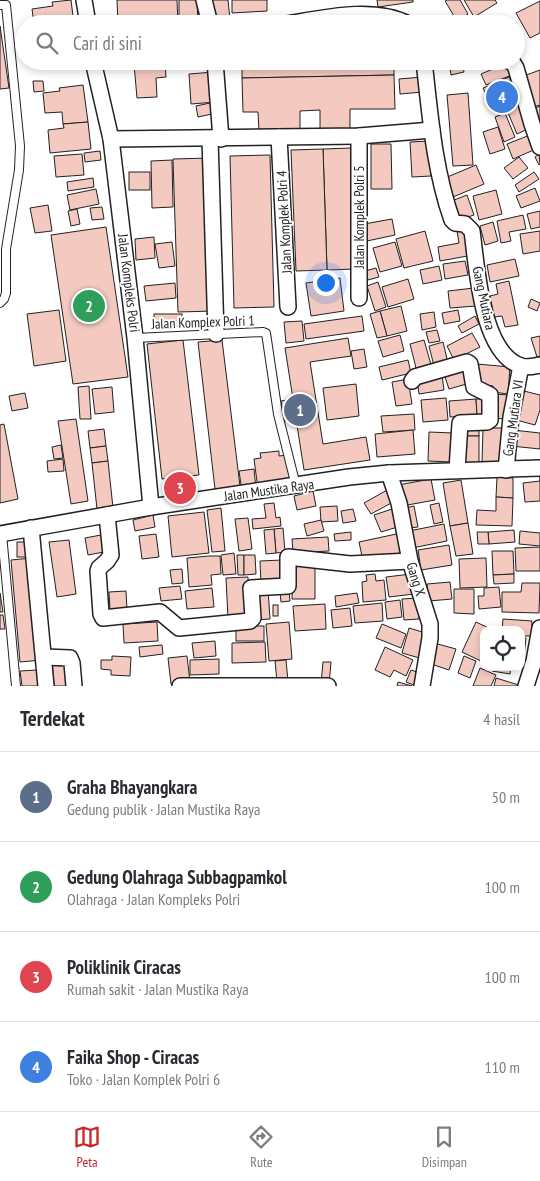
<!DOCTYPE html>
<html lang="id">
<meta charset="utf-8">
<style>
:root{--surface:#fff;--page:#f7f7f7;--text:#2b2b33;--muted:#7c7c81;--line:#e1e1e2;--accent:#c62828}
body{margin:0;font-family:"PT Sans Narrow",sans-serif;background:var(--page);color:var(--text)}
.controls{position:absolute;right:15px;bottom:15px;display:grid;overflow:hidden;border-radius:10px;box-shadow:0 2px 8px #0003}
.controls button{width:45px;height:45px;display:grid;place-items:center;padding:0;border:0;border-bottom:1px solid var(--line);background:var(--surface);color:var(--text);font:25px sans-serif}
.you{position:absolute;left:325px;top:282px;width:18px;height:18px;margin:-12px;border:4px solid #fff;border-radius:50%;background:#1a73e8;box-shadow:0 0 0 8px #1a73e833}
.badge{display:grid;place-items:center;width:32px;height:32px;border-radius:50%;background:var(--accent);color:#fff;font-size:16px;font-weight:700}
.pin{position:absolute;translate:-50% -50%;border:2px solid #fff;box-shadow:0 1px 5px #0006}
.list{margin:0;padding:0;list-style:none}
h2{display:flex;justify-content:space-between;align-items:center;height:65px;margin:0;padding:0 20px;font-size:21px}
h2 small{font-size:16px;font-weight:400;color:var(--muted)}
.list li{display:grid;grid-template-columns:32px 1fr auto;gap:15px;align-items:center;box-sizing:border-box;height:90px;padding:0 20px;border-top:1px solid var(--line)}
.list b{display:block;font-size:19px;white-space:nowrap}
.list p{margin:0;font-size:16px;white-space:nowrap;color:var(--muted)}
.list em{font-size:16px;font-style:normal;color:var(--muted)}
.icon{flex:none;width:28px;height:28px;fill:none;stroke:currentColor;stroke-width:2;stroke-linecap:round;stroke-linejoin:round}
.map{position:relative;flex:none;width:540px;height:686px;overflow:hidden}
.search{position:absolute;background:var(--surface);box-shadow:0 2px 8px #0003;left:15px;right:15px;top:15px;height:55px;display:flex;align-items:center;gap:12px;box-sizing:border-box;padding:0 18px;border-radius:28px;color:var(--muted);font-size:19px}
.sheet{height:425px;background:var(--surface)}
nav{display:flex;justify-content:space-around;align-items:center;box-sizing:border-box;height:70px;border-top:1px solid var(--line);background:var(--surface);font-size:14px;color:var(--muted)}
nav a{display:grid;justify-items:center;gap:2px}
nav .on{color:var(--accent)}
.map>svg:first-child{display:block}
.building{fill:#f3c9c0;stroke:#222}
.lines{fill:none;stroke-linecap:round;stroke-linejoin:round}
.lane-casing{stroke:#222;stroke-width:10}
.street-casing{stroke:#222;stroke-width:18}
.lane{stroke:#fff;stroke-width:8}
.street{stroke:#fff;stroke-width:15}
.labels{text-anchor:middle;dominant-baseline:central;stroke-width:4;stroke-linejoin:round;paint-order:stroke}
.street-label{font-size:14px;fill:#222;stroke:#fff}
</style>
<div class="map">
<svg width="540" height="686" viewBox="0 0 540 686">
<rect width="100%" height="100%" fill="#fff"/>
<g class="building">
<polygon points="71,0 74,24 34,24 32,9 53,6 52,2"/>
<polygon points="117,0 177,0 178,24 118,24"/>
<polygon points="179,0 197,0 198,24 179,24"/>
<polygon points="212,0 228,0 230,19 213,20"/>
<polygon points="232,0 267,0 267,11 232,13"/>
<polygon points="377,0 413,0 413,2 378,7"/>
<polygon points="447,0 460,0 468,14 457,21 445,1"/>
<polygon points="464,0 495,0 497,3 474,17"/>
<polygon points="540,1 540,33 530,38 516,13"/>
<polygon points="490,18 494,24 482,24"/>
<polygon points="0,26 9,88 0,89"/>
<polygon points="40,61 79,61 80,66 61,69 61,63 41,66"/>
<polygon points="242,61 394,61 394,75 242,78"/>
<polygon points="449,61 462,61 464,72 451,75"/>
<polygon points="165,62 166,77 156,78 157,97 137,98 134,64"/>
<polygon points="507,63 512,75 486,85 481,74"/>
<polygon points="540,70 540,105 533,107 521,77"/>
<polygon points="214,72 216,102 191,104 189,74"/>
<polygon points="394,75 395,109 350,109 350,129 320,129 320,110 300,111 300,131 259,132 258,112 243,112 242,78"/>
<polygon points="422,77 423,92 400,94 399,79"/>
<polygon points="509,77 512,83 486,94 483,88"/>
<polygon points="33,81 43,81 44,91 34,92"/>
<polygon points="512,83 519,100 493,111 486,94"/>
<polygon points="83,85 88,122 63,124 62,112 45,113 43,93 60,91 59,88"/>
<polygon points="468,93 473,165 453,166 447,95"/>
<polygon points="210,103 212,114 198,117 196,106"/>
<polygon points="518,103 528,129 517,134 506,108"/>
<polygon points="540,106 540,123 536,125 530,110"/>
<polygon points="505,113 515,137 504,142 495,117"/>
<polygon points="88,122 91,149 50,153 48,130 64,128 63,124"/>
<polygon points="498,127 505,149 490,154 483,132"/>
<polygon points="530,135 536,149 513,159 507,144"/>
<polygon points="429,141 431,176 412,177 410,142"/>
<polygon points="371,144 391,144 392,189 371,189"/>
<polygon points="351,148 355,269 327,270 323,149"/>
<polygon points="323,149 327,270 296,271 291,150"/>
<polygon points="100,151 101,160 85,162 84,153"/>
<polygon points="82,154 84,175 56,177 54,156"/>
<polygon points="539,154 540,164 539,165 535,157"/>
<polygon points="270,155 274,307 234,308 230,156"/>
<polygon points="519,157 528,168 513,179 504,168"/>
<polygon points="210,158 214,311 178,312 173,159"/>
<polygon points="172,160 173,207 152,208 151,161"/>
<polygon points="476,165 484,184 453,197 445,178"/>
<rect x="129" y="172" width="21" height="18"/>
<polygon points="534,172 539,179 519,192 515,185"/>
<polygon points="93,178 94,187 68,191 67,182"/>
<polygon points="535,188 540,201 521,208 516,196"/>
<polygon points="96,189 99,204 70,210 67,195"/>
<polygon points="496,190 502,214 479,220 473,196"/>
<polygon points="467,195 474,215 456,221 449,202"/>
<polygon points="48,205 52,231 35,233 30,208"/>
<polygon points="102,207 104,219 92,220 90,208"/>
<polygon points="77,209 80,224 71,226 68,211"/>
<polygon points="540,211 540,227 531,229 527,214"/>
<polygon points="523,215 526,229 509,232 511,241 501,243 497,221"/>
<polygon points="392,219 395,235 367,241 364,224"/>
<polygon points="493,222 498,241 485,245 480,226"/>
<polygon points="106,227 128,377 73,384 51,235"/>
<polygon points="467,229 473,255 440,261 438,247 459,243 457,231"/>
<polygon points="425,231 433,261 404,268 396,239"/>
<polygon points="540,231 540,251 523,254 520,234"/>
<polygon points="154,237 155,258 136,260 135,239"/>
<polygon points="172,242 175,266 159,268 155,244"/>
<polygon points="395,242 402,266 380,272 373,248"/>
<polygon points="515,259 519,276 490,282 487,265"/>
<polygon points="465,261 468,275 445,279 443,264"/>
<polygon points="439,266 442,280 423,284 420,270"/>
<polygon points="376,268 379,277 368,280 365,271"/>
<polygon points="340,278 344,311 311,316 306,283"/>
<polygon points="408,279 414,299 388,307 382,287"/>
<polygon points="509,281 518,325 505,327 502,316 494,317 490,296 498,294 496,284"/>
<polygon points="378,282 386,307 375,311 367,286"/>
<polygon points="175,283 176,298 146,301 144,286"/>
<polygon points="474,288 476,306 450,308 448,291"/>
<polygon points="531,299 540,303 537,311 528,307"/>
<polygon points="401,306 407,331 387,336 380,311"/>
<polygon points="59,310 66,361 34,366 27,314"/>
<polygon points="458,310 460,321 444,324 442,313"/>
<polygon points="380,311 387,336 377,338 370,314"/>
<polygon points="434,312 436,327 422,330 420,314"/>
<rect x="154" y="314" width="28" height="12"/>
<polygon points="362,316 364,331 306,339 304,324"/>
<polygon points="475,316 479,324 462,333 458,326"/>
<polygon points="302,321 304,341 286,343 284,322"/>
<polygon points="437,330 440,341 429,343 426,332"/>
<polygon points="472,333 480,347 454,360 447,346"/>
<polygon points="400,335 404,351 383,357 378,341"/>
<polygon points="540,336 540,356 537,357 531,338"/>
<polygon points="348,338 351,356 310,362 323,444 366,437 370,460 304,470 296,419 284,421 281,401 293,399 285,348"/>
<polygon points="183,340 199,475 162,479 147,344"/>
<polygon points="222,340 240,486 215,489 198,342"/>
<polygon points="424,340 432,368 417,372 410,344"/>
<polygon points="443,342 448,363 434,366 429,346"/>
<polygon points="364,349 367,367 354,369 351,351"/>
<polygon points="408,360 411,373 382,380 379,367"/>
<polygon points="477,364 510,367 508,394 493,392 493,386 475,384"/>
<polygon points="465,367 470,383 449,389 444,374"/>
<polygon points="442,375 444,390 419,394 417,379"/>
<polygon points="408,379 412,404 396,406 392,382"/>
<polygon points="356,384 359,416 327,420 323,388"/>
<polygon points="89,386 91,419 80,419 78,387"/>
<polygon points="112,387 114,412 95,414 92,389"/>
<polygon points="524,391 540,395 540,410 535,425 516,420"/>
<polygon points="25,393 28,408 12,411 9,396"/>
<polygon points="494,394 508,395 506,419 492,418"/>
<polygon points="446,398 448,420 423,422 421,400"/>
<polygon points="476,399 477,415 450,417 449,401"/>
<polygon points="476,399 487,399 488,415 477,415"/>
<polygon points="414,414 415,430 383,432 381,416"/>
<polygon points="76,419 88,501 71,504 58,421"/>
<polygon points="4,424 18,499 0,503 0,425"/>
<rect x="465" y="425" width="14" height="11"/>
<polygon points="483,428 504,428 503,463 482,462"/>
<polygon points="104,429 106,446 90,448 88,431"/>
<polygon points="413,430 415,454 377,457 375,434"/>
<polygon points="513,430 540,433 540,449 511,446"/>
<polygon points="429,432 453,433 452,462 428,461"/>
<rect x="465" y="436" width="14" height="27"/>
<polygon points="61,445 63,458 54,459 52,447"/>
<polygon points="106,446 108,461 92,463 90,448"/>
<polygon points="279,451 279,456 287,455 291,485 258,489 254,459 261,458 260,453"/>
<polygon points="63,459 64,471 48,472 47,461"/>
<polygon points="108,461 113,508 97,509 92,463"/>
<polygon points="254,469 256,489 242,491 239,471"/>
<polygon points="189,476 192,496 170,499 167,480"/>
<polygon points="540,476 540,501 525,502 523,483 540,481"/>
<polygon points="497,477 513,478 513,498 496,497"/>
<polygon points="431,479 435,500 402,506 398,485"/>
<polygon points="461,480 468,523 450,526 443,483"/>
<polygon points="389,489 395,501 371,514 364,503"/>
<polygon points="313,491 316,506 297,510 294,496"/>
<polygon points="496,497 513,498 512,526 476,525 477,510 496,511"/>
<polygon points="274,503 276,518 280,517 281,526 253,529 252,519 266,518 264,504"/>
<polygon points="439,503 443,522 434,524 430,505"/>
<polygon points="337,506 338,521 321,522 320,507"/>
<polygon points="414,506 418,527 409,528 405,508"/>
<polygon points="221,508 225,551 212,552 207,510"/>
<polygon points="395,508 401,526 381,532 374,515"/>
<polygon points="353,509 356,521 343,523 341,511"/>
<polygon points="204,512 209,553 172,557 168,516"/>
<polygon points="153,515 155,527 135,531 133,520"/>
<polygon points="248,518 252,549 239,551 235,519"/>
<polygon points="321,520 324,531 307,536 304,524"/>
<polygon points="468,523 473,554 456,556 450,526"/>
<polygon points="444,524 447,541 412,548 409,531"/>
<polygon points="283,528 285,552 276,553 274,529"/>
<polygon points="274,529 276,553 266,554 264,530"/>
<polygon points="514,530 515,542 489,544 488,532"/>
<polygon points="520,531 540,533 540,546 519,544"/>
<polygon points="351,532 351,540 335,541 334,534"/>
<polygon points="477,532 488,532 489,544 478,544"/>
<polygon points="401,533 405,552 363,561 359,542"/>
<polygon points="156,534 159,557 142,559 139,536"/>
<polygon points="101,535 104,552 88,555 85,538"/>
<polygon points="328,537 329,551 293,553 292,539"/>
<polygon points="69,540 76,594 57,597 49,542"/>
<rect x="17" y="542" width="10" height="15"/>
<polygon points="449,545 452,565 421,570 418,550"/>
<polygon points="540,547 540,571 516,571 515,548"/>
<polygon points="492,551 513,551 514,574 493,575"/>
<polygon points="234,553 236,574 223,575 221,555"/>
<polygon points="237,555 244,555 244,575 238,575"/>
<polygon points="244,555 255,555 256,574 244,575"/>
<polygon points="209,556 220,556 221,574 211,575 212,585 189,587 187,558"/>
<polygon points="32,558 42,660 20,662 11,560"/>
<polygon points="486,558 487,587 460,588 459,559"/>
<polygon points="282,560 284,584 261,585 260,561"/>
<polygon points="293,561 315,561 315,599 292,599"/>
<polygon points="182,569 183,583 172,584 170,570"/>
<polygon points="375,574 376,581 384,580 386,600 363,602 362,582 367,581 366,575"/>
<polygon points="411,574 414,594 389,597 386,577"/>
<polygon points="514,574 514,583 494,584 493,575"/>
<polygon points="248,577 250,618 228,619 226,578"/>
<polygon points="450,582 452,599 429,601 427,584"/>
<polygon points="522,583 540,583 539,613 502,612 502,592 521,592"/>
<polygon points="180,586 182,599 161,601 159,588"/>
<polygon points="499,587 501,607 479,609 478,596 484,596 484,588"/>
<polygon points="212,588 214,607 187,609 185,591"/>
<polygon points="268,589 270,619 256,620 253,590"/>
<polygon points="454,589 474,589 474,614 454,613"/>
<polygon points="126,591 127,610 110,611 109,592"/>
<polygon points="289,591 290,601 281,602 280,592"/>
<polygon points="0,593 3,612 0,612"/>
<polygon points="357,593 359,603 336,607 335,596"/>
<polygon points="417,598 419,619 404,620 402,599"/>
<polygon points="400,600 402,617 387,619 385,602"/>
<polygon points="382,603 383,621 355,623 353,606"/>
<polygon points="325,604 326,629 295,631 293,606"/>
<rect x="273" y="605" width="5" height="11"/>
<polygon points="350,608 352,626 333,628 331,610"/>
<polygon points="0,615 3,615 5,629 0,629"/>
<polygon points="503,619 532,621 531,636 521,636 521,630 502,630"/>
<polygon points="157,622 158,641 124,643 123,624"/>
<polygon points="289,622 292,659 269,661 266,624"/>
<polygon points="476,622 493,630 484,630 484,656 481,661 462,652"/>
<polygon points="382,624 406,634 401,648 376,638"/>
<rect x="236" y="626" width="28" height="15"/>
<polygon points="409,628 429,634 423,659 402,653"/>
<polygon points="521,638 526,638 524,656 521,656"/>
<polygon points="215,641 216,656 194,658 192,643"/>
<polygon points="265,642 266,662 232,663 232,643"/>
<polygon points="434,643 456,649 449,670 428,663"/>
<polygon points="162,645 163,654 140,657 139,647"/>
<polygon points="385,647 413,660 406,676 394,670 390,677 375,670"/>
<polygon points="112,656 131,657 130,676 111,675 111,670 101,669 101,660 112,660"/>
<polygon points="187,656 190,682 171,684 168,658"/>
<polygon points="464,656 476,661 470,678 458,673"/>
<polygon points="67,659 70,686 54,686 52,660"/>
<polygon points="219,659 219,674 190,675 190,660"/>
<polygon points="286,660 288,681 277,682 275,661"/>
<polygon points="323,662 331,662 329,685 321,684"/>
<polygon points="493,667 511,667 510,674 492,671"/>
<polygon points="480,668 496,675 491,686 473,686"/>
<polygon points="37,670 38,686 22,686 20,671"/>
<polygon points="411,670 423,674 416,686 406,682"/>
<polygon points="496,678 522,686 494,686"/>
<polygon points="398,682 412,686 397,686"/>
</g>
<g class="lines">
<g class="lane-casing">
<g id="lane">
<polyline points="0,5 6,5 20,146 19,170 6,249 6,293 4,299 0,303"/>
<polyline points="135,338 263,332 266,333 278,414 296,486"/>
<polyline points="2,534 16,686"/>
</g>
</g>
<g class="street-casing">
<g id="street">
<polyline points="84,0 88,24"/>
<polyline points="204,0 210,24"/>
<path d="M287 24C323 18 374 6 408 24"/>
<polyline points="93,61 111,139 135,338 151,507"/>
<polyline points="215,61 221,139"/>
<path d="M424 61C430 114 434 169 452 220L455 223 465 224 472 231C477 267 481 353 521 366 526 368 535 366 540 365"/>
<polyline points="485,61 493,61"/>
<polyline points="509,61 513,63 516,68 532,124 540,147"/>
<polyline points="279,137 288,307"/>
<polyline points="111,139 359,136 432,130"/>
<polyline points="210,139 216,334"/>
<polyline points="359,298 359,136"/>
<polyline points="412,381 415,377 467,362 470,364 474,387 490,395 490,420 487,422 460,423 457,470"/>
<polyline points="506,470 511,417 521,366"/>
<polyline points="389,473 399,503 410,561 430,624 430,638 422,686"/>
<polyline points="107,515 111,555 107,561 99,568 98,571 101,614 103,618 160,612 179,628 250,621 253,618 251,588 288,586 288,557 350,564 410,561"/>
<polyline points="31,528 46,686"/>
<polyline points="0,534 151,507 349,477 389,473 540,468"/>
<polyline points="44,657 70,658 72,663 74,686"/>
<polyline points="180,686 328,686"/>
<polyline points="526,686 534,661 540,628"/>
</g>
</g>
<use href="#lane" class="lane"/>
<use href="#street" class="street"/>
</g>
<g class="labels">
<g class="street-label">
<text transform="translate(359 217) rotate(-90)">Jalan Komplek Polri 5</text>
<text transform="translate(284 222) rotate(-93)">Jalan Komplek Polri 4</text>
<text transform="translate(129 283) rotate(83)">Jalan Kompleks Polri</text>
<text transform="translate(484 298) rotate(78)">Gang Mutiara</text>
<text transform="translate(203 322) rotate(-2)">Jalan Komplex Polri 1</text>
<text transform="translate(513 418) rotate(-82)">Gang Mutiara VI</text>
<text transform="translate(269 490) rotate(-8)">Jalan Mustika Raya</text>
<text transform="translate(416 579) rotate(73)">Gang X</text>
</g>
</g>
</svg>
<div class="controls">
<button><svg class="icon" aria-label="locate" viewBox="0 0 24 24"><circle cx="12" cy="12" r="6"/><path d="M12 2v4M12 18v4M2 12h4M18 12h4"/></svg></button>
</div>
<div class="you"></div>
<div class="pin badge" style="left:300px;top:410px;background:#5c6f8a">1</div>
<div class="pin badge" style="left:89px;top:306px;background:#2e9e5b">2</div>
<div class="pin badge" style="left:180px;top:488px;background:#e0444e">3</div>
<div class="pin badge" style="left:502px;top:97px;background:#3f7fe0">4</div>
<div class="search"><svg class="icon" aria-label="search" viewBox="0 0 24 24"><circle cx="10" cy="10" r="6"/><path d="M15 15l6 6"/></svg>Cari di sini</div>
</div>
<section class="sheet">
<h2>Terdekat<small>4 hasil</small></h2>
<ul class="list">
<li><span class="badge" style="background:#5c6f8a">1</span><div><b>Graha Bhayangkara</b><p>Gedung publik · Jalan Mustika Raya</p></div><em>50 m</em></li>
<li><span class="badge" style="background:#2e9e5b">2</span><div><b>Gedung Olahraga Subbagpamkol</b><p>Olahraga · Jalan Kompleks Polri</p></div><em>100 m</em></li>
<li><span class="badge" style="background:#e0444e">3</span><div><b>Poliklinik Ciracas</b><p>Rumah sakit · Jalan Mustika Raya</p></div><em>100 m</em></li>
<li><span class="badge" style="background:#3f7fe0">4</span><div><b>Faika Shop - Ciracas</b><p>Toko · Jalan Komplek Polri 6</p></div><em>110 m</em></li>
</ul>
</section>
<nav>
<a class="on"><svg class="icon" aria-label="map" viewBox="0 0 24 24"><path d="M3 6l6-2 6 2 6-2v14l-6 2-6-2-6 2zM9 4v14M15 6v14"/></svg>Peta</a>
<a><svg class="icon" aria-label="directions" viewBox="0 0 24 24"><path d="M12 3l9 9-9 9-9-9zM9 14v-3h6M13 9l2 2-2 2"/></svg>Rute</a>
<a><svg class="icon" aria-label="saved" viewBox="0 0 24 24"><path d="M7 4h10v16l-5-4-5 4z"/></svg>Disimpan</a>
</nav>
